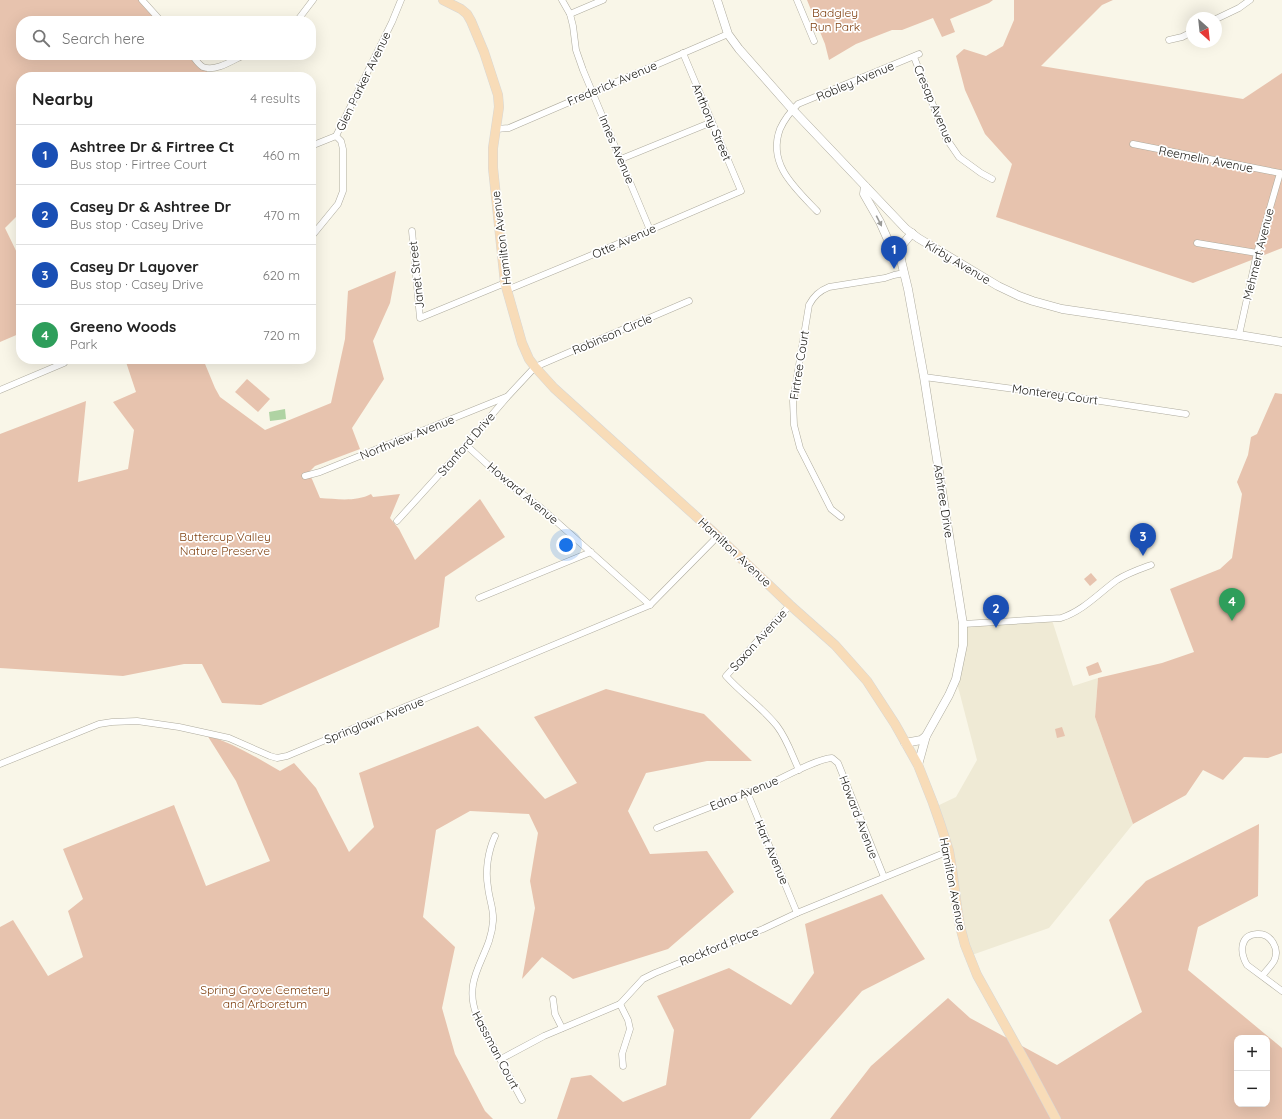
<!DOCTYPE html>
<meta charset="utf-8">
<style>
:root{--surface:#fff;--page:#f2f2f2;--text:#222;--muted:#767676;--line:#e0e0e0;--accent:#db2777}
body{margin:0;font-family:Quicksand,sans-serif;background:var(--page);color:var(--text)}
.controls{position:absolute;right:12px;bottom:12px;display:grid;overflow:hidden;border-radius:8px;box-shadow:0 4px 16px #0002}
.controls button{width:36px;height:36px;display:grid;place-items:center;padding:0;border:0;border-bottom:1px solid var(--line);background:var(--surface);color:var(--text);font:20px sans-serif}
.compass{position:absolute;left:1186px;top:12px;width:36px;height:36px;border-radius:50%;background:var(--surface);box-shadow:0 4px 16px #0002;rotate:153deg}
.you{position:absolute;left:566px;top:545px;width:14px;height:14px;margin:-10px;border:3px solid #fff;border-radius:50%;background:#1a73e8;box-shadow:0 0 0 6px #1a73e833}
.badge{display:grid;place-items:center;width:26px;height:26px;border-radius:50%;background:var(--accent);color:#fff;font-size:13px;font-weight:700}
.pin{position:absolute;translate:-50% -33px;filter:drop-shadow(0 1px 2px #0008)}
.pin::after{content:'';position:absolute;top:21px;width:14px;height:12px;background:inherit;clip-path:polygon(0 0,100% 0,50% 100%)}
.list{margin:0;padding:0;list-style:none}
h2{display:flex;justify-content:space-between;align-items:center;height:52px;margin:0;padding:0 16px;font-size:17px}
h2 small{font-size:13px;font-weight:400;color:var(--muted)}
.list li{display:grid;grid-template-columns:26px 1fr auto;gap:12px;align-items:center;box-sizing:border-box;height:60px;padding:0 16px;border-top:1px solid var(--line)}
.list b{display:block;font-size:15px;white-space:nowrap}
.list p{margin:0;font-size:13px;white-space:nowrap;color:var(--muted)}
.list em{font-size:13px;font-style:normal;color:var(--muted)}
.icon{flex:none;width:22px;height:22px;fill:none;stroke:currentColor;stroke-width:2;stroke-linecap:round;stroke-linejoin:round}
.map{position:relative;flex:none;width:1282px;height:1119px;overflow:hidden}
.search{position:absolute;background:var(--surface);box-shadow:0 4px 16px #0002;left:16px;top:16px;width:300px;height:44px;display:flex;align-items:center;gap:10px;box-sizing:border-box;padding:0 14px;border-radius:16px;color:var(--muted);font-size:15px}
.panel{position:absolute;background:var(--surface);box-shadow:0 4px 16px #0002;left:16px;top:72px;width:300px;height:292px;border-radius:16px}
.map>svg:first-child{display:block}
.built{fill:#efead5}
.green{fill:#e7c3ae;fill-rule:evenodd}
.water{fill:#afd3a3}
.lines{fill:none;stroke-linecap:round;stroke-linejoin:round}
.street-casing{stroke:#aeab9e;stroke-width:7}
.secondary-casing{stroke:#aeab9e;stroke-width:9}
.primary-casing{stroke:#d7d7d6;stroke-width:10}
.street{stroke:#fff;stroke-width:6}
.secondary{stroke:#fff;stroke-width:8}
.primary{stroke:#f8dcb8;stroke-width:9}
.oneway{fill:#9b9b98}
.labels{text-anchor:middle;dominant-baseline:central;stroke-width:3.5;stroke-linejoin:round;paint-order:stroke}
.park-label{font-size:12px;fill:#7e3e0d;stroke:#fff}
.street-label{font-size:12px;fill:#21201b;stroke:#fff}
</style>
<div class="map">
<svg width="1282" height="1119" viewBox="0 0 1282 1119">
<rect width="100%" height="100%" fill="#f9f6e8"/>
<polygon class="built" points="1052,620 1073,686 1098,678 1095,717 1133,824 1049,928 969,956 957,907 935,807 956,797 977,760 956,679 963,624"/>
<g class="green">
<polygon points="0,0 142,0 162,21 21,21 21,55 195,55 208,68 206,77 21,77 21,212 5,228 21,261 21,333 0,342"/>
<polygon points="807,0 993,0 989,3 950,19 955,32 942,37 933,18 902,30 892,30 856,44 829,60 825,44"/>
<polygon points="1014,0 1113,0 1102,5 1041,66 1243,99 1282,73 1282,248 1193,283 996,217 1012,164 985,134 965,90 956,56 964,49 986,56 1003,46 1014,20"/>
<path d="M396 271 390 303 373 341 384 379 352 428 360 449 315 466 309 472 320 498C337 499 356 502 371 494L373 497 400 494 390 518 399 529 415 560 480 499 505 537 445 577 439 627 261 705 222 703 202 664H184L123 676 0 668V434L86 401 78 482 128 469 134 430 113 402 136 392 125 359H203L215 388 220 397 265 430 331 403 345 339 348 291Z"/>
<polygon points="247,379 270,399 258,412 235,392"/>
<polygon points="1275,393 1282,394 1282,753 1268,758 1244,757 1223,780 1203,770 1186,795 1133,824 1095,717 1098,678 1162,663 1194,652 1170,589 1220,569 1232,558 1242,494 1237,482 1248,455 1251,437 1257,434"/>
<polygon points="1091,573 1097,580 1090,586 1084,579"/>
<polygon points="1098,662 1102,672 1089,676 1086,667"/>
<path d="M606 689 704 714 752 761H707L646 773 628 811 650 854 707 851 734 892 668 949 573 979 542 957 522 979 535 908 530 881 538 833 529 814 470 811 436 830 423 917 455 947 442 1008 455 1054 485 1111 493 1119H0V927L13 920 48 976 83 957 68 911 83 899 63 849 174 805 206 886 270 861 236 781 207 735C234 744 256 757 280 771L294 763 316 788 349 852 374 827 359 773 478 726 545 799 577 783 534 717Z"/>
<polygon points="1062,727 1065,736 1057,738 1055,729"/>
<path d="M1259 824 1258 896 1198 927 1188 970 1282 1048V1119H830L871 1066 948 998 970 1018 1057 1065 1142 1012 1109 920 1146 881ZM1237 1038H1267V1104H1237Z"/>
<polygon points="882,894 925,959 862,991 750,1119 557,1119 571,1078 591,1075 623,1102 666,1085 674,1030 657,996 729,968 791,1005 814,973 805,924"/>
</g>
<polygon class="water" points="285,409 286,419 270,421 269,412"/>
<g class="lines">
<g class="street-casing">
<g id="street">
<polyline points="142,0 161,21"/>
<polyline points="562,0 570,14 573,26 576,50 583,70 650,230"/>
<polyline points="797,0 814,41"/>
<polyline points="570,14 603,0"/>
<polyline points="1216,19 1239,8 1250,0"/>
<polyline points="297,21 313,0"/>
<polyline points="1169,40 1182,37 1192,32"/>
<path d="M192 55C195 59 199 65 203 67 216 72 233 60 244 55"/>
<polyline points="914,57 946,138 959,157 981,173 992,179"/>
<polyline points="496,129 509,128 728,34"/>
<polyline points="1133,144 1280,173 1257,253 1239,335"/>
<polyline points="311,146 336,136 392,22 401,0"/>
<polyline points="621,159 712,122"/>
<path d="M817 211C795 188 767 164 780 129 784 120 791 111 798 104L919 54"/>
<polyline points="412,231 420,318 505,283"/>
<polyline points="311,237 338,204 343,191 343,149 341,141 336,136"/>
<polyline points="1197,243 1257,253"/>
<polyline points="507,290 587,257 741,191 683,53"/>
<polyline points="924,377 1067,396 1186,414"/>
<polyline points="0,390 64,363 62,359"/>
<polyline points="466,445 509,484 540,507 650,605"/>
<polyline points="305,476 320,472 506,397"/>
<path d="M841 517 831 509 800 448 794 425 793 401 809 305C814 296 819 291 829 287L885 278 894 275 904 273"/>
<polyline points="397,521 466,445 508,396 535,367 689,301"/>
<polyline points="479,598 591,552"/>
<path d="M790 605 726 676C742 694 762 707 777 726 787 739 792 755 799 770"/>
<path d="M963 624 1061 618C1083 611 1099 593 1117 580 1128 573 1140 569 1151 565"/>
<polyline points="0,764 99,724 112,722 137,721 179,727 229,738 270,756 277,758 287,756 650,605 718,536"/>
<polyline points="747,792 797,913"/>
<path d="M657 828C694 813 732 799 769 784 785 777 816 759 832 758L838 763 884 877"/>
<path d="M495 836C488 851 485 871 488 887 489 899 494 909 493 921 491 957 461 976 477 1016L522 1100"/>
<path d="M1262 976C1266 971 1271 966 1274 961 1280 949 1271 933 1257 934 1239 935 1240 953 1247 965L1282 991"/>
<polyline points="553,999 555,1014 562,1028"/>
<polyline points="620,1004 628,1020 630,1029 622,1054 623,1066"/>
<polyline points="501,1059 544,1036 620,1004 643,979 655,973 763,929 797,913 949,851"/>
</g>
</g>
<g class="secondary-casing">
<g id="secondary">
<polyline points="717,0 728,34 739,49 792,109 906,229 918,238 998,286 1019,296 1033,301 1062,309 1239,335 1282,342"/>
<polyline points="865,186 864,194 880,222 892,249 901,260"/>
<polyline points="912,233 903,244 900,251 901,260 908,289 924,377 963,624 963,645 956,679 949,695 926,736 918,765"/>
<polyline points="905,743 921,740 926,736"/>
</g>
</g>
<g class="primary-casing">
<polyline id="primary" points="443,0 461,9 467,14 471,21 484,52 498,95 499,107 493,148 493,168 505,283 522,343 529,359 535,367 554,388 711,530 790,605 835,645 867,681 895,724 918,765 933,803 941,826 949,851 952,869 957,907 960,926 965,945 977,975 1026,1063 1056,1119"/>
</g>
<use href="#street" class="street"/>
<use href="#secondary" class="secondary"/>
<use href="#primary" class="primary"/>
</g>
<defs><path id="oneway-solid" d="M-6-.8H1V-3.2L6.5 0L1 3.2V.8H-6Z"/></defs>
<use class="oneway" href="#oneway-solid" transform="translate(879 221) rotate(63)"/>
<g class="labels">
<g class="park-label">
<text x="835" y="12">Badgley<tspan x="835" dy="14">Run Park</tspan></text>
<text x="225" y="536">Buttercup Valley<tspan x="225" dy="14">Nature Preserve</tspan></text>
<text x="265" y="989">Spring Grove Cemetery<tspan x="265" dy="14">and Arboretum</tspan></text>
</g>
<g class="street-label">
<text transform="translate(363 81) rotate(-64)">Glen Parker Avenue</text>
<text transform="translate(855 81) rotate(-23)">Robley Avenue</text>
<text transform="translate(612 83) rotate(-23)">Frederick Avenue</text>
<text transform="translate(934 104) rotate(67)">Cresap Avenue</text>
<text transform="translate(712 122) rotate(67)">Anthony Street</text>
<text transform="translate(617 149) rotate(67)">Innes Avenue</text>
<text transform="translate(1206 159) rotate(11)">Reemelin Avenue</text>
<text transform="translate(501 238) rotate(-97)">Hamilton Avenue</text>
<text transform="translate(624 241) rotate(-24)">Otte Avenue</text>
<text transform="translate(1258 254) rotate(-76)">Mehmert Avenue</text>
<text transform="translate(958 262) rotate(31)">Kirby Avenue</text>
<text transform="translate(416 275) rotate(-96)">Janet Street</text>
<text transform="translate(612 334) rotate(-23)">Robinson Circle</text>
<text transform="translate(799 365) rotate(-81)">Firtree Court</text>
<text transform="translate(1055 394) rotate(8)">Monterey Court</text>
<text transform="translate(407 437) rotate(-22)">Northview Avenue</text>
<text transform="translate(466 444) rotate(-49)">Stanford Drive</text>
<text transform="translate(523 493) rotate(40)">Howard Avenue</text>
<text transform="translate(944 501) rotate(81)">Ashtree Drive</text>
<text transform="translate(735 552) rotate(43)">Hamilton Avenue</text>
<text transform="translate(758 640) rotate(-48)">Saxon Avenue</text>
<text transform="translate(374 720) rotate(-22)">Springlawn Avenue</text>
<text transform="translate(744 793) rotate(-22)">Edna Avenue</text>
<text transform="translate(859 817) rotate(69)">Howard Avenue</text>
<text transform="translate(772 852) rotate(67)">Hart Avenue</text>
<text transform="translate(953 884) rotate(79)">Hamilton Avenue</text>
<text transform="translate(719 946) rotate(-22)">Rockford Place</text>
<text transform="translate(496 1050) rotate(62)">Hassman Court</text>
</g>
</g>
</svg>
<div class="controls">
<button>+</button>
<button>−</button>
</div>
<svg class="compass" viewBox="-18 -18 36 36"><path d="M0-13l5 13h-10z" fill="#e53935"/><path d="M0 13l5-13h-10z" fill="#767676"/></svg>
<div class="you"></div>
<div class="pin badge" style="left:894px;top:269px;background:#1a4fb4">1</div>
<div class="pin badge" style="left:996px;top:628px;background:#1a4fb4">2</div>
<div class="pin badge" style="left:1143px;top:556px;background:#1a4fb4">3</div>
<div class="pin badge" style="left:1232px;top:621px;background:#2e9e5b">4</div>
<div class="search"><svg class="icon" aria-label="search" viewBox="0 0 24 24"><circle cx="10" cy="10" r="6"/><path d="M15 15l6 6"/></svg>Search here</div>
<section class="panel">
<h2>Nearby<small>4 results</small></h2>
<ul class="list">
<li><span class="badge" style="background:#1a4fb4">1</span><div><b>Ashtree Dr &amp; Firtree Ct</b><p>Bus stop · Firtree Court</p></div><em>460 m</em></li>
<li><span class="badge" style="background:#1a4fb4">2</span><div><b>Casey Dr &amp; Ashtree Dr</b><p>Bus stop · Casey Drive</p></div><em>470 m</em></li>
<li><span class="badge" style="background:#1a4fb4">3</span><div><b>Casey Dr Layover</b><p>Bus stop · Casey Drive</p></div><em>620 m</em></li>
<li><span class="badge" style="background:#2e9e5b">4</span><div><b>Greeno Woods</b><p>Park</p></div><em>720 m</em></li>
</ul>
</section>
</div>
